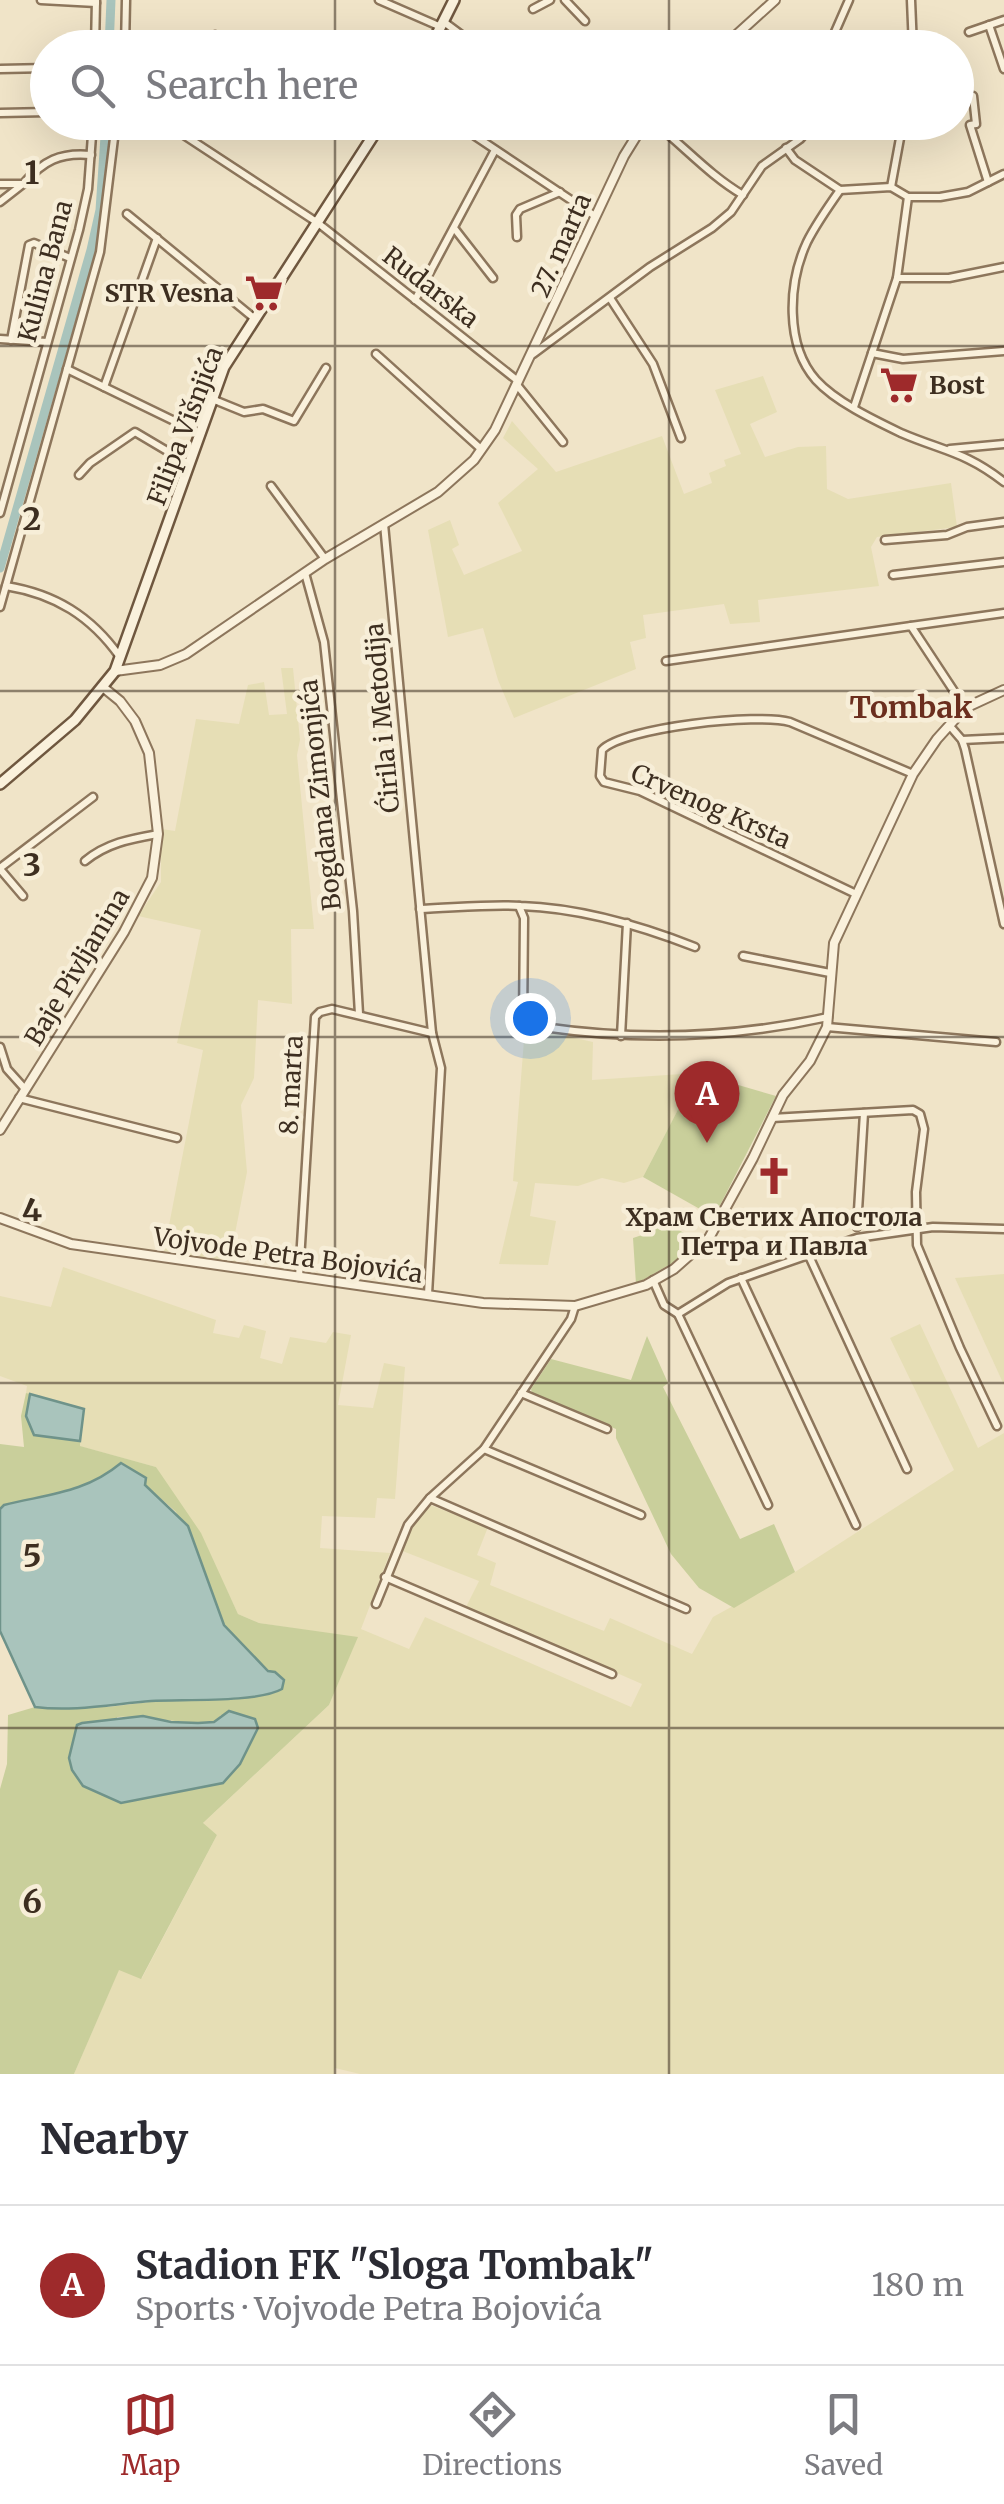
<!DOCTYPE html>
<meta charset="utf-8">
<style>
:root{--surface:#fff;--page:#f7f7f7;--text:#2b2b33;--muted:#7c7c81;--line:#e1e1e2;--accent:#9e2a2b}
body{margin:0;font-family:Merriweather,serif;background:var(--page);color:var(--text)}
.you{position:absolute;left:530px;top:1018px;width:35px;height:35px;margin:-25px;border:8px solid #fff;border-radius:50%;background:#1a73e8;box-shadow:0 0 0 15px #1a73e833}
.badge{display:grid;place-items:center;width:65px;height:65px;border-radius:50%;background:var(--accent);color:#fff;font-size:32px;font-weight:700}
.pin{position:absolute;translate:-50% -82px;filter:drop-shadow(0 2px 5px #0008)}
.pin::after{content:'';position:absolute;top:52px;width:35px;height:30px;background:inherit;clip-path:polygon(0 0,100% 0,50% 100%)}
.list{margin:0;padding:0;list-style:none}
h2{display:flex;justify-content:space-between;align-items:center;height:130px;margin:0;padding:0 40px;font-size:42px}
h2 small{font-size:32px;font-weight:400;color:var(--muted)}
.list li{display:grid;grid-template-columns:65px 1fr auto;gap:30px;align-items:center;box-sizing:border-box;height:160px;padding:0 40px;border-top:2px solid var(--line)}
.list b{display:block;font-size:38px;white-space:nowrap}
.list p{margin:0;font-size:32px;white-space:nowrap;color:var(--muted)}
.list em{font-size:32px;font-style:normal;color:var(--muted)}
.icon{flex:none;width:55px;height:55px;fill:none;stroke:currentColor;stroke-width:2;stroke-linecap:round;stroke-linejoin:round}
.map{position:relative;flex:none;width:1004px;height:2074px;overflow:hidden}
.search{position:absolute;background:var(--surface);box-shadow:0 10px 40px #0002;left:30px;right:30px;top:30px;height:110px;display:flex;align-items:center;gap:25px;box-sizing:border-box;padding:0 35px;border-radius:55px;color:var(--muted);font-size:38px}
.sheet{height:290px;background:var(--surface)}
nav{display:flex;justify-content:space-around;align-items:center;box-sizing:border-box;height:140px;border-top:2px solid var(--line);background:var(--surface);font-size:28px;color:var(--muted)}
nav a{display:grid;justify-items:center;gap:5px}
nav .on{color:var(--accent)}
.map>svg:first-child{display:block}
.farmland{fill:#e6deb5}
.green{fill:#c9cf9b;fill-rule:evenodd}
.water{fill:#a9c4bc;stroke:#6f938a;stroke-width:2.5}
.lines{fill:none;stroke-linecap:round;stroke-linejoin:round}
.canal{stroke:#a9c4bc;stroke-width:9}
.minor-casing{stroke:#8d765c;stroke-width:11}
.tertiary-casing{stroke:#8d765c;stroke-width:12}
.secondary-casing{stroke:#6f573f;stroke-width:14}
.minor{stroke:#faf1dc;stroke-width:6}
.tertiary{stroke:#faf1dc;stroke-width:8}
.secondary{stroke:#faf1dc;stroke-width:9}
.grid{fill:none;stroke:#3d2e20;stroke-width:2.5;stroke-opacity:0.55}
.labels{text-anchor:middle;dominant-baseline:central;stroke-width:9;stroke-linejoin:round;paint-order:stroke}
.street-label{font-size:25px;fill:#3d2e20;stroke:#f7eed8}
.poi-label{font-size:25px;font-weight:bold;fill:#3d2e20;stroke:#f7eed8;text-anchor:end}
.quarter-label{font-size:30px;font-weight:bold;fill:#6b2e1e;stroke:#f7eed8}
.grid-label{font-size:32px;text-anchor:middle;font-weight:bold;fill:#3d2e20;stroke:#f7eed8;stroke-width:9;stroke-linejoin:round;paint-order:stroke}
</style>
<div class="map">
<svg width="1004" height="2074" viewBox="0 0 1004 2074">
<rect width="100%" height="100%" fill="#f0e4c8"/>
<g class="farmland">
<polygon points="763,376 777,412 750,424 765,457 798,447 826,446 827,489 848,499 951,483 957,527 877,537 871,547 879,586 758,600 760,622 730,624 724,604 643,615 646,638 630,642 636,669 514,718 498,680 483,628 448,637 428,530 450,520 459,545 452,549 464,575 522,551 498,503 538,469 503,438 512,421 556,472 662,436 684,494 712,483 709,473 726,466 724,460 741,454 715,390"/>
<polygon points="281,668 293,668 300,740 297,755 314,929 291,929 292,1004 258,1000 254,1078 241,1105 247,1172 231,1254 237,1262 164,1251 203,1050 177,1043 201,930 138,916 161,882 161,829 175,831 196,719 239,724 248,685 264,682 269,715 287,714"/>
<polygon points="525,1027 593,1042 592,1080 697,1073 643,1177 624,1183 602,1178 578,1186 535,1183 530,1216 556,1221 548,1265 499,1264 518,1182 513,1181"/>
<polygon points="63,1267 216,1320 213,1333 239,1338 244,1325 266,1331 260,1358 282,1364 290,1337 326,1343 333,1332 351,1335 338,1405 373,1408 384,1363 405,1367 395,1499 377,1498 375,1518 322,1516 320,1548 390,1553 361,1629 409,1649 425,1617 631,1707 642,1684 466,1607 479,1581 400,1550 412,1526 430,1505 488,1527 477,1555 496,1563 490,1585 604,1631 610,1618 692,1654 713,1617 795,1572 954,1470 890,1338 920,1324 978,1448 1004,1433 1004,2074 360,2074 335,2068 334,2074 74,2074 119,1969 142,1978 217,1835 202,1824 329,1705 357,1638 259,1623 238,1614 219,1574 156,1467 79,1446 84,1409 26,1393 27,1386 0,1376 0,1296 51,1307"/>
<polygon points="1004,1274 1004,1385 955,1278"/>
</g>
<g class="green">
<polygon points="697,1073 776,1096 714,1217 643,1177"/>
<polygon points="654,1216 700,1242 674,1262 636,1284 633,1238 642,1235"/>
<polygon points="647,1336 668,1383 663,1387 740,1539 774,1524 795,1572 734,1608 699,1588 671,1554 616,1438 616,1429 532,1393 531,1389 551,1359 631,1380"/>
<path d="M26 1393 30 1394 26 1416 34 1435 80 1441V1446L156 1467 201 1533 238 1614 259 1623 358 1637 329 1705 203 1823 217 1835 141 1979 119 1970 74 2074H0V1789L7 1764 8 1715 35 1707H108L158 1701 214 1700 240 1696 275 1672 269 1671 224 1625 176 1512 121 1463C85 1493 48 1494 4 1505L0 1509V1444L24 1447 21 1416ZM221 1715 255 1735 200 1789 168 1791 128 1802 117 1717C150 1715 181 1725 214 1722Z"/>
</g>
<g class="water">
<polygon points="30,1394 84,1409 80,1441 34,1435 26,1416"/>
<path d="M121 1463 146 1478 145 1485 188 1526 224 1625 268 1671 275 1672 284 1680 282 1689C257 1703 182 1699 151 1701 113 1704 73 1712 35 1707L0 1631V1509L4 1505C48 1494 85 1493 121 1463Z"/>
<polygon points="229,1711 255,1719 258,1728 240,1764 223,1783 121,1803 83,1786 72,1770 69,1758 77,1725 82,1723 143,1716 171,1722 198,1723 214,1722"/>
</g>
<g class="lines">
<g class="canal">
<polyline points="109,48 111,0"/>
<polyline points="0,568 91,250 100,210 106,122"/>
</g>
<g class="minor-casing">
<g id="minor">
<polyline points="41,0 96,3"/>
<polyline points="379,0 441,27"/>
<polyline points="565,0 585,21"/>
<polyline points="911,0 913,48"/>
<polyline points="533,9 550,0"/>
<polyline points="444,22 479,48"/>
<polyline points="989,25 1004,69"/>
<polyline points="969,32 1004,20"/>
<polyline points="215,35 236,48"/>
<polyline points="95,48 96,0"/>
<polyline points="125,48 126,0"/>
<polyline points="828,48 849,0"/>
<polyline points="0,69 48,68"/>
<polyline points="973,96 976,124 970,125 988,182"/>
<polyline points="0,113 48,112"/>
<polyline points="164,122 318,223 518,381"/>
<polyline points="363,122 377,130"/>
<polyline points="454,122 595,216"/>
<path d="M653 122C684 146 709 175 743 195"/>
<polyline points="116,124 149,122"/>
<polyline points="786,148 795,160 840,190 891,187 908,197 940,197 968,192 1004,174"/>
<path d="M0 184H23C43 161 60 152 91 155"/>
<polyline points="891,187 903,122"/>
<path d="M840 190C828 207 816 224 807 242 788 283 785 345 816 380 836 402 874 420 901 433 943 451 966 452 1004 482"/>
<polyline points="0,202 23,184"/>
<polyline points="127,214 255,319"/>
<polyline points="454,228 493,278"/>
<polyline points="517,237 516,215 520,209 560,192"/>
<polyline points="897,278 949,278 1004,267"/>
<polyline points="610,298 653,364 681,438"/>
<polyline points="415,300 495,150"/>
<polyline points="0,339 47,342"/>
<polyline points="11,340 29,245 34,243 70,258"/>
<polyline points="872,353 903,359 1004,351"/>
<polyline points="376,354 481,449"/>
<polyline points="533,354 650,267 712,228 731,212 762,166 800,139 815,122"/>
<polyline points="67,369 199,433"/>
<polyline points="517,385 563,442"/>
<polyline points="104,387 157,238"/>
<polyline points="212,399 244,412 263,409 294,421 326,368"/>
<polyline points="854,407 897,278 908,197"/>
<polyline points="950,449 1004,444"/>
<polyline points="79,475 90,463 135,432 189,464"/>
<polyline points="271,486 325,559"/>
<polyline points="0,513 79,230 88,189 93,122"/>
<polyline points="384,524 432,1033 441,1068 428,1294"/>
<polyline points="885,540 947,535 967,527 1004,522"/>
<polyline points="305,573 324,642 353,911 359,1014"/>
<polyline points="893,575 1004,562"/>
<path d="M6 586C55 594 91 616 120 657"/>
<polyline points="0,607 100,252 116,122"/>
<polyline points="911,626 1004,613"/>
<polyline points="666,661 911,626 965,708"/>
<polyline points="949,725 962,740 965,749 1004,924"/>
<polyline points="962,740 1004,738"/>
<path d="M85 861C107 843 130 839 158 834"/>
<polyline points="0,868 93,797"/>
<polyline points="0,869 23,896"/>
<path d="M856 894 640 791 604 782 600 776 602 750C624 727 759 713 790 722L913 774"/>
<polyline points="519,906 524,918 523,1025"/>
<path d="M420 909C453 908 488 904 521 906 581 908 639 925 695 947"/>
<polyline points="743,956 830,973"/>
<path d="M543 1027C639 1041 733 1038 828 1017"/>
<polyline points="827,1027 996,1042"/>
<polyline points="621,1036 627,923"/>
<polyline points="0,1047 7,1069 25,1089"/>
<polyline points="19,1098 177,1138"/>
<polyline points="772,1118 913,1110 920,1114 924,1129 916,1192 917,1245 960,1348 997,1426"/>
<polyline points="857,1227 864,1113"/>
<polyline points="809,1256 907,1469"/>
<polyline points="299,1277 315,1017 320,1012 332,1009 432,1033"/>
<polyline points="741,1278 856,1525"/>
<polyline points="653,1280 664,1305 678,1314 728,1283 857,1238 933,1227 1004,1229"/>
<polyline points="678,1314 768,1505"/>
<polyline points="521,1393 607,1429"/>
<polyline points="484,1449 641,1515"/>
<polyline points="430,1498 686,1609"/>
<polyline points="385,1577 612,1674"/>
<polyline points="376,1604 408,1525 430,1498 484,1449 571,1319 575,1306"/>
</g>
</g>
<g class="tertiary-casing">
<g id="tertiary">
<polyline points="722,48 775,0"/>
<polyline points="115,671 160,665 186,654 325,559 438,492 474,460 495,430 624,156 645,122"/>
<polyline points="0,1130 124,932 152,878 158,834 149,753 135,721 120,701 104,688"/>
<polyline points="0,1218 71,1244 483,1303 575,1306 646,1285 674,1269 709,1238 753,1158 783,1095 810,1061 827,1027 834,943 913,774 937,739 965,708 1004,690"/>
</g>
</g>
<g class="secondary-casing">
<g id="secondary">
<polyline points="430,48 454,0"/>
<polyline points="0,784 75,720 115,671 224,367 382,122"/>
</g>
</g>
<use href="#minor" class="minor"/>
<use href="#tertiary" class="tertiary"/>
<use href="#secondary" class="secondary"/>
</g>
<path class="grid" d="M335 0V48M669 0V48M335 122V2074M669 122V2074M0 346H1004M0 691H1004M0 1037H1004M0 1383H1004M0 1728H1004"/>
<defs>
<g id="supermarket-bare" transform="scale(3)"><path d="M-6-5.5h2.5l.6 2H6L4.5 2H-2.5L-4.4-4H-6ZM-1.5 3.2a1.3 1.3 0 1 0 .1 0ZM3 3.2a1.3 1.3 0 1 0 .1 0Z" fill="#9e2a2b" stroke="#f7eed8" stroke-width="2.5" paint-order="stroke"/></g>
<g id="church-bare" transform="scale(3)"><path d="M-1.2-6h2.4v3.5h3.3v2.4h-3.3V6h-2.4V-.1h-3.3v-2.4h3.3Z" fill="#9e2a2b" stroke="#f7eed8" stroke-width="2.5" paint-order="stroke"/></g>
</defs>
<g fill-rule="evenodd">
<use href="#supermarket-bare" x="264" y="293"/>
<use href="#supermarket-bare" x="899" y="385"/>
<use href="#church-bare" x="774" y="1176"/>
</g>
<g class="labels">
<g class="street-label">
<text transform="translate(561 245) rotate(-66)">27. marta</text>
<text transform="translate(45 271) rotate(-75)">Kulina Bana</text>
<text transform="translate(431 287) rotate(38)">Rudarska</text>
<text transform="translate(185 426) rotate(-69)">Filipa Višnjića</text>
<text transform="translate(382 718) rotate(-95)">Ćirila i Metodija</text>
<text transform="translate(320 795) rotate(-96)">Bogdana Zimonjića</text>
<text transform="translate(711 806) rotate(24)">Crvenog Krsta</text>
<text transform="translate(77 967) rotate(-59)">Baje Pivljanina</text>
<text transform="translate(291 1085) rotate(-87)">8. marta</text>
<text transform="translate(288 1255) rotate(8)">Vojvode Petra Bojovića</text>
</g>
<g class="poi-label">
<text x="234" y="293">STR Vesna</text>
<text x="929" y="385" text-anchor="start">Bost</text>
<text x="774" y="1217" text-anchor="middle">Храм Светих Апостола<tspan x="774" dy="29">Петра и Павла</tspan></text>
</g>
<g class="quarter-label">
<text x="911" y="707">Tombak</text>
</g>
</g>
<g class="grid-label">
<text x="32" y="184">1</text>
<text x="32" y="530">2</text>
<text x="32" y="876">3</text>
<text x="32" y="1221">4</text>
<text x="32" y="1567">5</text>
<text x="32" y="1913">6</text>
</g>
</svg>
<div class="you"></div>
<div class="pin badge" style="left:707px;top:1143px">A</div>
<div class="search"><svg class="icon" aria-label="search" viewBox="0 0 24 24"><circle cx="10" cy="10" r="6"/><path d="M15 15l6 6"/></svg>Search here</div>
</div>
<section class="sheet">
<h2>Nearby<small></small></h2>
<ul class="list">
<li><span class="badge">A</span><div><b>Stadion FK &quot;Sloga Tombak&quot;</b><p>Sports · Vojvode Petra Bojovića</p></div><em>180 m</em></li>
</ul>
</section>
<nav>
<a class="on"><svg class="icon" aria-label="map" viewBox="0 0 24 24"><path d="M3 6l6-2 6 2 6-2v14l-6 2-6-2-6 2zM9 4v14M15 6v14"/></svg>Map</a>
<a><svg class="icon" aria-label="directions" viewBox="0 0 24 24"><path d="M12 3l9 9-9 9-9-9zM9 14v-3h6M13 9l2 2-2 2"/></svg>Directions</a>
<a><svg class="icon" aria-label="saved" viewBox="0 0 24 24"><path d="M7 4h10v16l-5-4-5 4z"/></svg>Saved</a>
</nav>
